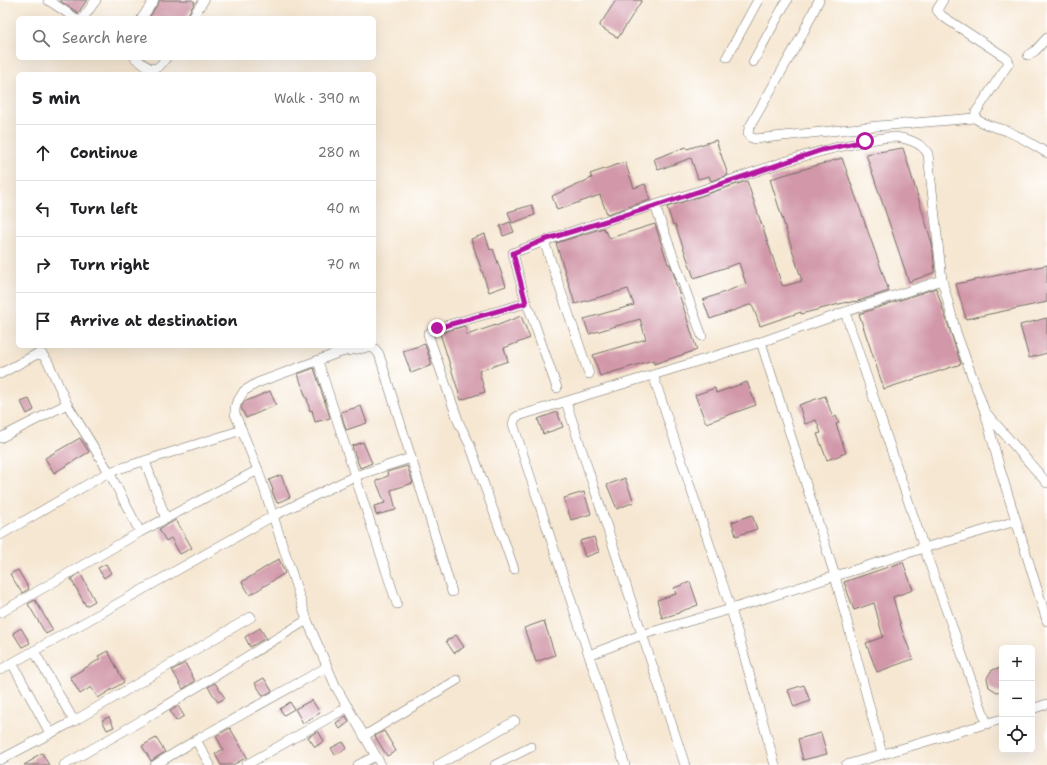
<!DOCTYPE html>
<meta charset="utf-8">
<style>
:root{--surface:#fff;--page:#f2f2f2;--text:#202124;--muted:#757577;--line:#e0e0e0}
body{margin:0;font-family:"Shantell Sans",sans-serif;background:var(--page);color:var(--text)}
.controls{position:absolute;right:12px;bottom:12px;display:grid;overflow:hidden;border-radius:6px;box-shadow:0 4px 16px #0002}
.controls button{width:36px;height:36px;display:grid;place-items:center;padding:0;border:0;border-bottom:1px solid var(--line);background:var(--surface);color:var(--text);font:20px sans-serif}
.stop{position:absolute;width:12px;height:12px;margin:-9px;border:3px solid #b5179e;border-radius:50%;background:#fff}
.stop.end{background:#b5179e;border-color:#fff;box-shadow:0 1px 4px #0008}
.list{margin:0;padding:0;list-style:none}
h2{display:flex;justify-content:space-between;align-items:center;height:52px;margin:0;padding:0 16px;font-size:17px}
h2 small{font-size:13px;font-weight:400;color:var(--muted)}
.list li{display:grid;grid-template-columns:26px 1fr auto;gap:12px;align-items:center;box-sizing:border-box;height:56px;padding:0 16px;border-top:1px solid var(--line)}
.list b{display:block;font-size:15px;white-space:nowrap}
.list em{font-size:13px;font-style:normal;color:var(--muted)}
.icon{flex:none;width:22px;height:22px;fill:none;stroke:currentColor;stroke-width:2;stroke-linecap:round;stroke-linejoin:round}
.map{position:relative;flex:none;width:1047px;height:765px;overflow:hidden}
.search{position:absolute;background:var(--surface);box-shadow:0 4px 16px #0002;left:16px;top:16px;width:360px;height:44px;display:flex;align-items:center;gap:10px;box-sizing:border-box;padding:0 14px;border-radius:6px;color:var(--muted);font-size:15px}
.panel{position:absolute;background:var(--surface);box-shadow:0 4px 16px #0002;left:16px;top:72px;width:360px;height:276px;border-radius:6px}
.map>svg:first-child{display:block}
.building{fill:#d298a9}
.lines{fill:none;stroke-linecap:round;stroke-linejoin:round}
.minor-casing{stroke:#726d65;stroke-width:10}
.minor{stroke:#fff;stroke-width:9}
.route{stroke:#b5179e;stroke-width:5}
</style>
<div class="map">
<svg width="1047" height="765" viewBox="0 0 1047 765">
<rect width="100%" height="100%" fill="#fff"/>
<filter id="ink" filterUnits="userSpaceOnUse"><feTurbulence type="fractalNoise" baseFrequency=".025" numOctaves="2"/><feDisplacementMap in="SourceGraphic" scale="8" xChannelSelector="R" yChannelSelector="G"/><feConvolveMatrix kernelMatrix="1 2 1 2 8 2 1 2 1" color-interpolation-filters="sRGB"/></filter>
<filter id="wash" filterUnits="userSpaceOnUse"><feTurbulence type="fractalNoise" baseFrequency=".012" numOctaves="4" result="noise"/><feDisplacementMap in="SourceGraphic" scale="16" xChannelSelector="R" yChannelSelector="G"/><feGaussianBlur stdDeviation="0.9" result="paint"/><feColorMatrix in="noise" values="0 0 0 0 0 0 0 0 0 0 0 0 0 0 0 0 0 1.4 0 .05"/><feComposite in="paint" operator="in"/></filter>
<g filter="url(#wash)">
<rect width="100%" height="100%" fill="#f6e7d2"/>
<g id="blocks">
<g class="building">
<polygon points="59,0 87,0 78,13"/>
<polygon points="160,0 192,0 195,2 186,18 149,18"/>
<polygon points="616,0 642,0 618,38 599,26"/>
<polygon points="716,140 728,175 711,181 709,176 698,179 691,158 658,170 654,159 686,147 687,149"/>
<polygon points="903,148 932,243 935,272 909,282 866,154"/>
<polygon points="842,158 889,291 855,302 855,301 847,303 847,302 801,314 801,312 760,326 752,304 710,319 703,300 746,284 739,263 694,278 675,224 673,225 667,207 747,181 782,285 784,286 802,281 770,179"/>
<polygon points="625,162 634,188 645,184 650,200 607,214 600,195 557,210 552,196 592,178 590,174"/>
<polygon points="532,205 535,215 512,223 508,212"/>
<polygon points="510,222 514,232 503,236 500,226"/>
<polygon points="655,224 668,264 670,264 675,278 674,278 697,350 654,364 653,360 600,376 593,355 646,339 640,319 589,334 584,319 634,305 628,289 575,304 556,243 603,228 610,238"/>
<polygon points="485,234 490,250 493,249 506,286 489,292 471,239"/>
<polygon points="1047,265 1047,302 966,319 956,284"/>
<polygon points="936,288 961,364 884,389 859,314"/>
<polygon points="521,316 530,338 504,348 508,361 479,371 485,392 461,400 440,333 465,326 467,335 496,325 496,326"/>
<polygon points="1047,318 1047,353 1029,358 1020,325"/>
<polygon points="425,344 432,365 411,373 403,351"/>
<polygon points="314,368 330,418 315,422 312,410 310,411 307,398 306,398 298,374"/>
<polygon points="747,382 756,405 706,423 695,395 715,388 716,393"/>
<polygon points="270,391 276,405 246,418 241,408 244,402"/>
<polygon points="825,396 833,418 836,416 839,423 836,424 846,453 827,460 817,434 821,433 816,420 805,424 799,405"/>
<polygon points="29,399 34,410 27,414 21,402"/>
<polygon points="361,406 367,423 346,430 341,412"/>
<polygon points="557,412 563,427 543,434 538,419"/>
<polygon points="80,438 89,452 54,473 45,458"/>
<polygon points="363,442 372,463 360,468 352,446"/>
<polygon points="407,466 413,483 391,490 396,510 376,515 374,506 385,503 376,481 388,476 387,472"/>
<polygon points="281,475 290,497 277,503 272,491 273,490 269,480"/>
<polygon points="625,478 634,502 617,509 607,485"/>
<polygon points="584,492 591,514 571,520 564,498"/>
<polygon points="752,515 757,529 736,536 732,522"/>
<polygon points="176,520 192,548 180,554 171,538 166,541 159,529"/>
<polygon points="594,537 599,552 585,557 580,541"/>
<polygon points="279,559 285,573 250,595 242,582"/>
<polygon points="903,562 913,590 893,597 902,630 913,659 877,672 866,643 883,637 874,603 854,610 844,582"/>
<polygon points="106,564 111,573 104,578 98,568"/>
<polygon points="18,570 29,589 22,593 10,574"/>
<polygon points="80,573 95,601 86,606 71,579"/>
<polygon points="690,582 698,605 679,612 679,613 662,618 657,600 676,594 674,588"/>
<polygon points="35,600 53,630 46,634 28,604"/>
<polygon points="544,621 555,655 536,662 524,628"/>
<polygon points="21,628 30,643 22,647 13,633"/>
<polygon points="260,628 266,638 250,647 245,637"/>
<polygon points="456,635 464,647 454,653 446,641"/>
<polygon points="108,651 124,682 98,698 91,687 80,694 70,677 100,659 98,656"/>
<polygon points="185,663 195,681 183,689 172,670"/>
<polygon points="1002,668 1002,691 997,692 989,687 987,678 991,671 995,669"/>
<polygon points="264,678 272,691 263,696 255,683"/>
<polygon points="215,683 225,698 218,702 208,687"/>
<polygon points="804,685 810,701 794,707 788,690"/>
<polygon points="312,700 320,713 303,723 295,709"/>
<polygon points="290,702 294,709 284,715 280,709"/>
<polygon points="178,706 184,716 176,721 170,711"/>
<polygon points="346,716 349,722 340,729 336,723"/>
<polygon points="109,717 114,727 107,730 102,720"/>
<polygon points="230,728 247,757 233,765 221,765 215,754 223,749 216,736"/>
<polygon points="318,731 324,741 315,747 308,737"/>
<polygon points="384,731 396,751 387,756 375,736"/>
<polygon points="821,733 827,754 803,760 798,739"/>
<polygon points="156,738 165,752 151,761 142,746"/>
<polygon points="343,742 347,748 335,755 331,748"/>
<polygon points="42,753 49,765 24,765 34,759 33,758"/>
</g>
</g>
</g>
<g filter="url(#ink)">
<use href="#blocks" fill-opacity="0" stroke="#726d65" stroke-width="1"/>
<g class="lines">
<g class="minor-casing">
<g id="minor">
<polyline points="48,0 75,18"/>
<polyline points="819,0 800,39 749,128 748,134 750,137 755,139 878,126 975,118"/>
<path d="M943 0 937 10 942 16 1005 57 1008 60 1009 63 976 112 975 118C984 126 997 127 1007 131 1021 137 1034 145 1047 153"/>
<polyline points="83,18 96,0"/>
<polyline points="142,18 154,0"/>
<polyline points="192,18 204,0"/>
<polyline points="1028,55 1035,51 1047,38"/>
<polyline points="727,57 758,0"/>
<path d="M135 58C149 68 154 76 166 58"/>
<polyline points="753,62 787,0"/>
<polyline points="655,206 702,336"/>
<polyline points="544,241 589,374"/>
<polyline points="845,312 924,548 987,724"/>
<polyline points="761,342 835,576 882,754"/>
<polyline points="318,361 355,476 397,604"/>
<polyline points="0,374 35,355 42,354 48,362 67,404 0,438"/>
<polyline points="653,375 731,609 775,765"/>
<path d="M557 388 530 311 526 303 513 253C575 228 639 211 702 190 752 173 801 154 853 144 865 141 882 137 894 137 907 138 922 143 928 154L942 280"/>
<polyline points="566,402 685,765"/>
<polyline points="67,404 109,472 140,532"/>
<polyline points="987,414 1047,483"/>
<polyline points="145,461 166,519"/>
<polyline points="0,535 109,472 242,430"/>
<polyline points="514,569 470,445 459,423 428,334 437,328 526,303"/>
<polyline points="0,613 140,532 258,470"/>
<polyline points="34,651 74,721"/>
<polyline points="589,655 641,635 731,609 924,548 1016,521"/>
<polyline points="12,663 50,733"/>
<polyline points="0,670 273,516 355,476 411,458"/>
<polyline points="1032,709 1047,704"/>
<polyline points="364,736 457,680"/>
<polyline points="196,740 210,765"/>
<polyline points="0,760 74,721 251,617"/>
<polyline points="64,765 146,718 307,620"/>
<polyline points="155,765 196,740 327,667"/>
<polyline points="246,765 348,707"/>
<polyline points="358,765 376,756"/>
<polyline points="381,765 336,687 307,620 258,470 235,414 235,409 236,404 244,391 257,383 335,354 346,351 364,348 374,348 379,354 427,509 452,592"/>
<polyline points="438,765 515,721"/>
<polyline points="495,765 531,747"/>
<polyline points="625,765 513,424 515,418 518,416 761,342 845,312 942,280 956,332 985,412 1000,469 1047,621"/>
<polyline points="846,765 1002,719"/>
</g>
</g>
<use href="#minor" class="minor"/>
</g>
</g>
<g class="lines" filter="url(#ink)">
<polyline class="route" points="437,328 526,303 513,253 544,240 655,206 822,150 865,141"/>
</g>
</svg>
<div class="controls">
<button>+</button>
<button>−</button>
<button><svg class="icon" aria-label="locate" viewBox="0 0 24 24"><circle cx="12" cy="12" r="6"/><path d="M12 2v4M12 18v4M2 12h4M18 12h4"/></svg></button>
</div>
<div class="stop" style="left:865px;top:141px"></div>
<div class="stop end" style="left:437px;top:328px"></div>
<div class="search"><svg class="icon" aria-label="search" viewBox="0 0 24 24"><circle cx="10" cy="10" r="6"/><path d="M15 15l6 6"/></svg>Search here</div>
<section class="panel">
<h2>5 min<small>Walk · 390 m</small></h2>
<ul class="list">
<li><svg class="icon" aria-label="ahead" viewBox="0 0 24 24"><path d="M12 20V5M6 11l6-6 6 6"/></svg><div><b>Continue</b></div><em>280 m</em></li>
<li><svg class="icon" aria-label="left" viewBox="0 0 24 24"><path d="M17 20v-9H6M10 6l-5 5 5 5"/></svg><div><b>Turn left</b></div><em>40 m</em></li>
<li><svg class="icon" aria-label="right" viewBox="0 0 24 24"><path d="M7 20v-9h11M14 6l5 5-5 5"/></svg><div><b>Turn right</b></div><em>70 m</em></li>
<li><svg class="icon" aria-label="arrive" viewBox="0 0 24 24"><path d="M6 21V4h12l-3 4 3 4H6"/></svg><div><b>Arrive at destination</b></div></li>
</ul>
</section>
</div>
